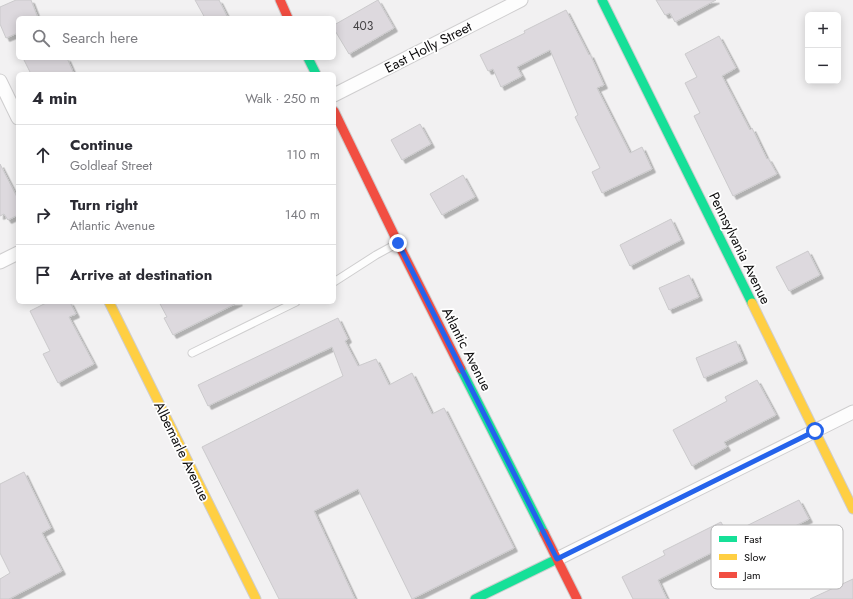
<!DOCTYPE html>
<meta charset="utf-8">
<style>
:root{--surface:#fff;--page:#f7f7f7;--text:#2b2b33;--muted:#7c7c81;--line:#e1e1e2}
body{margin:0;font-family:Jost,sans-serif;background:var(--page);color:var(--text)}
.controls{position:absolute;right:12px;top:12px;display:grid;overflow:hidden;border-radius:6px;box-shadow:0 2px 10px #0003}
.controls button{width:36px;height:36px;display:grid;place-items:center;padding:0;border:0;border-bottom:1px solid var(--line);background:var(--surface);color:var(--text);font:20px sans-serif}
.stop{position:absolute;width:12px;height:12px;margin:-9px;border:3px solid #2563eb;border-radius:50%;background:#fff}
.stop.end{background:#2563eb;border-color:#fff;box-shadow:0 1px 4px #0008}
.list{margin:0;padding:0;list-style:none}
h2{display:flex;justify-content:space-between;align-items:center;height:52px;margin:0;padding:0 16px;font-size:17px}
h2 small{font-size:13px;font-weight:400;color:var(--muted)}
.list li{display:grid;grid-template-columns:26px 1fr auto;gap:12px;align-items:center;box-sizing:border-box;height:60px;padding:0 16px;border-top:1px solid var(--line)}
.list b{display:block;font-size:15px;white-space:nowrap}
.list p{margin:0;font-size:13px;white-space:nowrap;color:var(--muted)}
.list em{font-size:13px;font-style:normal;color:var(--muted)}
.icon{flex:none;width:22px;height:22px;fill:none;stroke:currentColor;stroke-width:2;stroke-linecap:round;stroke-linejoin:round}
.map{position:relative;flex:none;width:853px;height:599px;overflow:hidden}
.search{position:absolute;background:var(--surface);box-shadow:0 2px 10px #0003;left:16px;top:16px;width:320px;height:44px;display:flex;align-items:center;gap:10px;box-sizing:border-box;padding:0 14px;border-radius:6px;color:var(--muted);font-size:15px}
.panel{position:absolute;background:var(--surface);box-shadow:0 2px 10px #0003;left:16px;top:72px;width:320px;height:232px;border-radius:6px}
.map>svg:first-child{display:block}
.building{fill:#ddd9de;stroke:#cbcacc;filter:url(#shadow)}
.lines{fill:none;stroke-linecap:round;stroke-linejoin:round}
.lane-casing{stroke:#cfcecf;stroke-width:9}
.street-casing{stroke:#cfcecf;stroke-width:15}
.fast-casing{stroke:#cfcecf;stroke-width:11}
.slow-casing{stroke:#cfcecf;stroke-width:11}
.jam-casing{stroke:#cfcecf;stroke-width:11}
.lane{stroke:#fdfdfd;stroke-width:7}
.street{stroke:#fdfdfd;stroke-width:13}
.fast{stroke:#16e098;stroke-width:9}
.slow{stroke:#ffcf43;stroke-width:9}
.jam{stroke:#f24e42;stroke-width:9}
.route{stroke:#2563eb;stroke-width:5}
.labels{text-anchor:middle;dominant-baseline:central;stroke-width:3.5;stroke-linejoin:round;paint-order:stroke}
.number-label{font-size:12px;fill:#444244}
.street-label{font-size:14px;fill:#0e0d0e;stroke:#fff}
.key{fill:#fff;stroke:#b7b6b7;stroke-width:1}
.key-label{font-size:11px;fill:#0e0d0e}
</style>
<div class="map">
<svg width="853" height="599" viewBox="0 0 853 599">
<defs>
<filter id="shadow"><feDropShadow dx="3.5" dy="3.5" stdDeviation="0" flood-color="#0004"/></filter>
</defs>
<rect width="100%" height="100%" fill="#f2f1f2"/>
<g class="building">
<polygon points="16,0 31,0 38,18 18,18 18,33 6,38 0,24 0,7"/>
<polygon points="195,0 219,0 228,18 205,18"/>
<polygon points="378,0 394,28 349,54 334,29 334,25"/>
<polygon points="656,0 716,0 675,22 670,13 665,15"/>
<polygon points="566,10 589,55 590,54 604,85 597,88 630,153 642,147 652,169 602,193 592,172 600,168 575,117 578,115 550,50 517,67 522,76 501,87 493,69 488,71 480,55 525,33 524,31"/>
<polygon points="719,36 736,68 722,76 750,130 752,128 767,159 768,158 777,174 733,196 694,116 700,113 685,83 697,77 685,54"/>
<polygon points="23,58 67,58 74,74 31,74"/>
<polygon points="420,124 431,144 402,160 391,140"/>
<polygon points="0,164 18,199 18,215 8,220 4,214 0,216"/>
<polygon points="463,175 475,197 442,215 430,194"/>
<polygon points="671,219 681,240 630,266 620,245"/>
<polygon points="808,251 820,275 789,291 776,267"/>
<polygon points="689,275 699,297 669,310 659,288"/>
<polygon points="48,302 70,302 76,314 69,317 94,364 58,383 43,354 50,351 30,311"/>
<polygon points="159,302 239,302 173,335 164,318 167,317"/>
<polygon points="338,318 348,339 345,341 358,366 376,359 389,385 412,373 432,414 444,408 514,548 412,599 358,489 314,511 355,599 279,599 202,447 343,376 332,347 208,406 198,385"/>
<polygon points="736,341 744,360 704,378 696,358"/>
<polygon points="757,380 776,415 724,442 727,447 692,466 673,430 727,401 725,397"/>
<polygon points="24,472 51,528 42,533 62,571 9,599 0,599 0,579 10,573 0,553 0,484"/>
<polygon points="799,500 809,519 737,555 731,543 658,580 667,599 633,599 622,577 665,555 663,551 721,522 728,535"/>
<polygon points="853,579 853,599 810,599"/>
</g>
<g class="lines">
<g class="lane-casing">
<g id="lane">
<polyline points="334,282 376,255 398,243"/>
<polyline points="192,353 296,302"/>
</g>
</g>
<g class="street-casing">
<g id="street">
<polyline points="0,81 18,118"/>
<polyline points="334,95 521,0"/>
<polyline points="0,262 18,253"/>
<polyline points="557,559 853,412"/>
</g>
</g>
<g class="fast-casing">
<g id="fast">
<polyline points="602,0 752,303"/>
<polyline points="308,58 316,74"/>
<polyline points="461,369 544,533"/>
<polyline points="475,599 557,559"/>
</g>
</g>
<g class="slow-casing">
<g id="slow">
<polyline points="109,302 256,599"/>
<polyline points="752,303 853,509"/>
</g>
</g>
<g class="jam-casing">
<g id="jam">
<polyline points="280,0 288,18"/>
<polyline points="334,111 398,243 461,369"/>
<polyline points="544,533 577,599"/>
</g>
</g>
<use href="#lane" class="lane"/>
<use href="#street" class="street"/>
<use href="#fast" class="fast"/>
<use href="#slow" class="slow"/>
<use href="#jam" class="jam"/>
</g>
<g class="lines">
<polyline class="route" points="398,243 557,559 815,431"/>
</g>
<g class="labels">
<g class="number-label">
<text x="363" y="26">403</text>
</g>
<g class="street-label">
<text transform="translate(428 47) rotate(-27)">East Holly Street</text>
<text transform="translate(740 248) rotate(64)">Pennsylvania Avenue</text>
<text transform="translate(467 349) rotate(63)">Atlantic Avenue</text>
<text transform="translate(182 451) rotate(64)">Albemarle Avenue</text>
</g>
</g>
<rect x="711" y="525" width="132" height="64" rx="6" class="key"/>
<rect x="719" y="536" width="18" height="6" fill="#16e098"/>
<rect x="719" y="554" width="18" height="6" fill="#ffcf43"/>
<rect x="719" y="572" width="18" height="6" fill="#f24e42"/>
<g class="key-label">
<text x="744" y="543">Fast</text>
<text x="744" y="561">Slow</text>
<text x="744" y="579">Jam</text>
</g>
</svg>
<div class="controls">
<button>+</button>
<button>−</button>
</div>
<div class="stop" style="left:815px;top:431px"></div>
<div class="stop end" style="left:398px;top:243px"></div>
<div class="search"><svg class="icon" aria-label="search" viewBox="0 0 24 24"><circle cx="10" cy="10" r="6"/><path d="M15 15l6 6"/></svg>Search here</div>
<section class="panel">
<h2>4 min<small>Walk · 250 m</small></h2>
<ul class="list">
<li><svg class="icon" aria-label="ahead" viewBox="0 0 24 24"><path d="M12 20V5M6 11l6-6 6 6"/></svg><div><b>Continue</b><p>Goldleaf Street</p></div><em>110 m</em></li>
<li><svg class="icon" aria-label="right" viewBox="0 0 24 24"><path d="M7 20v-9h11M14 6l5 5-5 5"/></svg><div><b>Turn right</b><p>Atlantic Avenue</p></div><em>140 m</em></li>
<li><svg class="icon" aria-label="arrive" viewBox="0 0 24 24"><path d="M6 21V4h12l-3 4 3 4H6"/></svg><div><b>Arrive at destination</b></div></li>
</ul>
</section>
</div>
